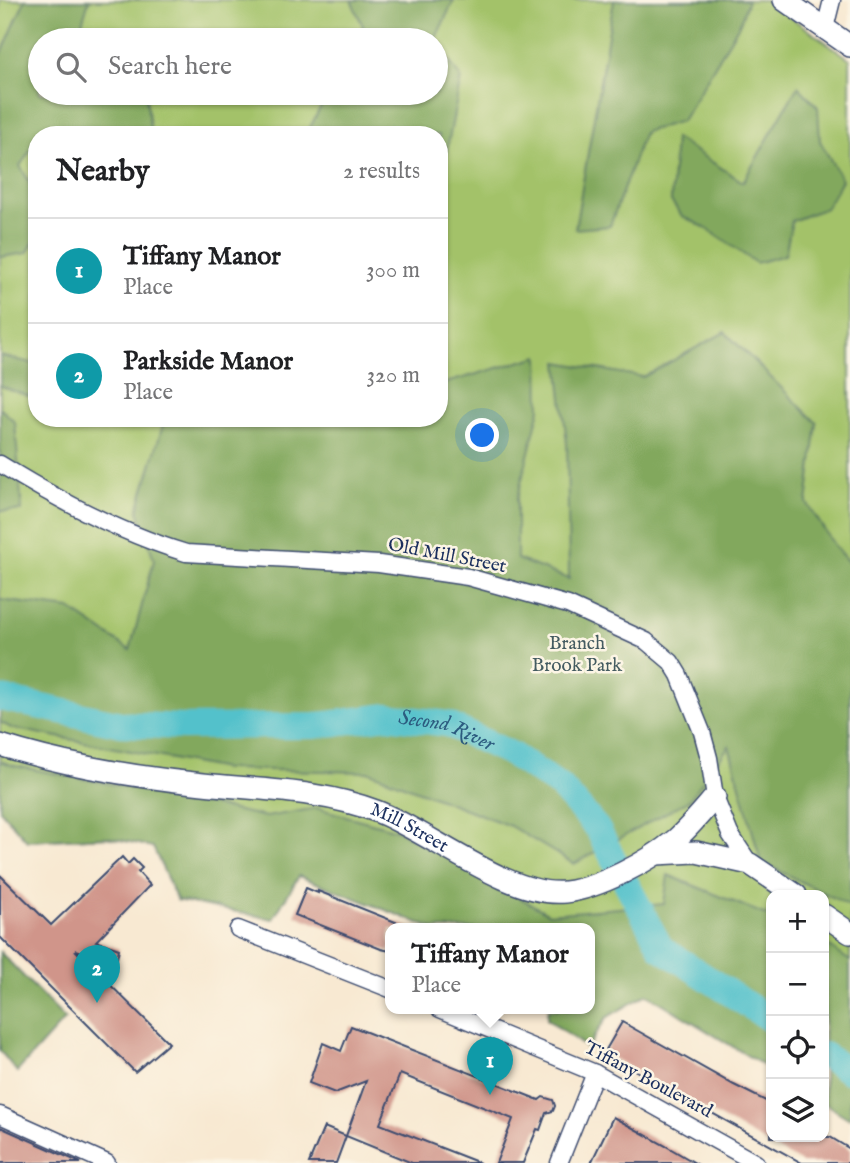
<!DOCTYPE html>
<meta charset="utf-8">
<style>
:root{--surface:#fff;--page:#f6f6f6;--text:#202124;--muted:#757577;--line:#e0e0e0;--accent:#d93025}
body{margin:0;font-family:"IM FELL English",serif;background:var(--page);color:var(--text)}
.controls{position:absolute;right:21px;bottom:21px;display:grid;overflow:hidden;border-radius:14px;box-shadow:0 2px 5px #0004}
.controls button{width:63px;height:63px;display:grid;place-items:center;padding:0;border:0;border-bottom:2px solid var(--line);background:var(--surface);color:var(--text);font:35px sans-serif}
.you{position:absolute;left:483px;top:436px;width:24px;height:24px;margin:-18px;border:5px solid #fff;border-radius:50%;background:#1a73e8;box-shadow:0 0 0 10px #1a73e833}
.badge{display:grid;place-items:center;width:46px;height:46px;border-radius:50%;background:var(--accent);color:#fff;font-size:23px;font-weight:700}
.pin{position:absolute;translate:-50% -58px;filter:drop-shadow(0 2px 4px #0008)}
.pin::after{content:'';position:absolute;top:37px;width:24px;height:21px;background:inherit;clip-path:polygon(0 0,100% 0,50% 100%)}
.popup{position:absolute;left:385px;top:923px;width:210px;height:91px;box-sizing:border-box;display:grid;place-content:center;border-radius:14px;background:var(--surface);filter:drop-shadow(0 2px 5px #0005);font-size:23px;white-space:nowrap;color:var(--muted)}
.popup b{font-size:26px;color:var(--text)}
.popup::after{content:'';position:absolute;left:50%;top:100%;margin-left:-14px;border:14px solid transparent;border-top-color:var(--surface)}
.list{margin:0;padding:0;list-style:none}
h2{display:flex;justify-content:space-between;align-items:center;height:91px;margin:0;padding:0 28px;font-size:30px}
h2 small{font-size:23px;font-weight:400;color:var(--muted)}
.list li{display:grid;grid-template-columns:46px 1fr auto;gap:21px;align-items:center;box-sizing:border-box;height:105px;padding:0 28px;border-top:2px solid var(--line)}
.list b{display:block;font-size:26px;white-space:nowrap}
.list p{margin:0;font-size:23px;white-space:nowrap;color:var(--muted)}
.list em{font-size:23px;font-style:normal;color:var(--muted)}
.icon{flex:none;width:38px;height:38px;fill:none;stroke:currentColor;stroke-width:2;stroke-linecap:round;stroke-linejoin:round}
.map{position:relative;flex:none;width:850px;height:1163px;overflow:hidden}
.search{position:absolute;background:var(--surface);box-shadow:0 2px 5px #0004;left:28px;top:28px;width:420px;height:77px;display:flex;align-items:center;gap:18px;box-sizing:border-box;padding:0 24px;border-radius:38px;color:var(--muted);font-size:26px}
.panel{position:absolute;background:var(--surface);box-shadow:0 2px 5px #0004;left:28px;top:126px;width:420px;height:301px;border-radius:28px}
.map>svg:first-child{display:block}
.green{fill:#a3c269;stroke:#5f7864;stroke-width:2;fill-rule:evenodd}
.forest{fill:#82a85d;stroke:#4e6c5e;stroke-width:2}
.lines{fill:none;stroke-linecap:round;stroke-linejoin:round}
.river{stroke:#53c1cb;stroke-width:26}
.building{fill:#d0958a}
.street-casing{stroke:#3c4b6f;stroke-width:19}
.secondary-casing{stroke:#3c4b6f;stroke-width:24}
.street{stroke:#fff;stroke-width:16}
.secondary{stroke:#fff;stroke-width:21}
.labels{text-anchor:middle;dominant-baseline:central;stroke-width:5;stroke-linejoin:round;paint-order:stroke}
.street-label{font-size:19px;fill:#1b2f5e;stroke:#fcf5e5}
.park-label{font-size:19px;fill:#445b61;stroke:#fcf5e5}
.water-label{font-size:21px;font-style:italic;fill:#2c5b7f;stroke:#fcf5e5}
</style>
<div class="map">
<svg width="850" height="1163" viewBox="0 0 850 1163">
<rect width="100%" height="100%" fill="#fcf5e5"/>
<filter id="ink" filterUnits="userSpaceOnUse"><feTurbulence type="fractalNoise" baseFrequency=".0143" numOctaves="2"/><feDisplacementMap in="SourceGraphic" scale="14" xChannelSelector="R" yChannelSelector="G"/><feConvolveMatrix kernelMatrix="1 2 1 2 8 2 1 2 1" color-interpolation-filters="sRGB"/></filter>
<filter id="wash" filterUnits="userSpaceOnUse"><feTurbulence type="fractalNoise" baseFrequency=".00686" numOctaves="4" result="noise"/><feDisplacementMap in="SourceGraphic" scale="28" xChannelSelector="R" yChannelSelector="G"/><feGaussianBlur stdDeviation="1.57" result="paint"/><feColorMatrix in="noise" values="0 0 0 0 0 0 0 0 0 0 0 0 0 0 0 0 0 1.4 0 .05"/><feComposite in="paint" operator="in"/></filter>
<g filter="url(#wash)">
<rect width="100%" height="100%" fill="#f8e9d2"/>
<path class="green" d="M0 0H766L850 59V1119L824 1103V895H771V1070L647 994 606 1018 587 1048 547 1019 548 1009H590V929H434L299 876 273 919 177 900 153 847 107 837 27 841 0 810ZM40 40H436V93H40ZM37 135H439V418H37Z"/>
<g class="forest">
<polygon points="25,0 89,0 77,40 40,40 40,93 138,93 146,96 151,135 83,135 79,130 65,135 37,135 37,144 34,145 20,166 37,195 37,237 27,253 0,257 0,57"/>
<polygon points="351,0 454,0 435,40 356,40 363,26"/>
<polygon points="614,0 748,0 740,23 682,121 644,132 610,226 575,229"/>
<polygon points="436,42 461,78 443,170 444,209 439,213 439,135 306,135 328,93 436,93"/>
<polygon points="798,86 818,107 820,141 842,180 826,208 792,221 785,255 756,263 706,228 682,216 671,201 675,138 743,182"/>
<polygon points="725,332 817,423 807,503 836,548 850,564 850,906 761,862 729,746 689,800 574,864 510,826 370,772 224,769 11,728 0,722 0,600 70,609 130,650 154,560 138,510 165,418 439,418 439,385 539,356 540,409 517,499 517,559 569,579 567,444 558,362 643,377"/>
<polygon points="0,356 37,364 37,399 0,386"/>
<polygon points="0,408 15,422 22,511 0,511"/>
<polygon points="0,761 15,766 127,787 266,817 317,808 397,830 549,914 664,904 668,875 771,917 771,1070 647,994 606,1018 587,1048 547,1019 548,1009 590,1009 590,929 434,929 299,876 273,919 177,900 153,847 107,837 27,841 0,810"/>
<polygon points="824,943 850,961 850,1119 824,1103"/>
<polygon points="0,952 65,1019 17,1072 0,1051"/>
</g>
<g class="lines">
<g class="river">
<path id="s1" d="M0 698 121 724 183 727 313 726 387 716 447 724 511 754 561 787 597 828 661 948 771 1020"/>
<polyline points="824,1055 850,1072"/>
</g>
</g>
<g id="blocks">
<g class="building">
<polygon points="122,857 128,864 133,859 142,868 138,872 150,885 96,941 119,949 116,963 75,950 169,1043 135,1072 0,937 0,875 51,925"/>
<polygon points="306,888 318,893 318,891 413,929 390,929 390,951 381,949 295,915"/>
<polygon points="622,1022 734,1085 766,1101 771,1106 771,1137 830,1137 850,1149 850,1163 802,1163 604,1053"/>
<polygon points="351,1026 539,1100 543,1097 553,1100 555,1106 553,1111 546,1113 540,1130 537,1129 523,1163 496,1163 513,1119 400,1074 380,1124 480,1163 412,1163 346,1136 366,1081 335,1093 309,1083 323,1043 341,1051"/>
<polygon points="613,1117 666,1146 695,1163 591,1163"/>
<polygon points="0,1127 81,1163 0,1163"/>
<polygon points="324,1127 346,1136 336,1163 309,1163"/>
</g>
</g>
</g>
<g filter="url(#ink)">
<use href="#blocks" fill-opacity="0" stroke="#3c4b6f" stroke-width="2"/>
<g class="lines">
<g class="street-casing">
<g id="street">
<polyline points="825,28 832,0"/>
<path d="M0 464C58 500 120 533 186 553L379 564 468 577 568 605 646 641 671 662 679 675 702 732 709 758 715 797 730 834 750 864"/>
<polyline points="238,929 390,989"/>
<polyline points="440,1009 595,1073 756,1163"/>
<polyline points="0,1115 107,1163"/>
<polyline points="559,1163 595,1073"/>
</g>
</g>
<g class="secondary-casing">
<g id="secondary">
<polyline points="784,0 850,46"/>
<path id="s2" d="M0 745C66 766 135 777 203 784 260 790 322 790 376 811 429 831 509 898 565 892 599 888 648 862 675 840 689 828 702 812 715 797"/>
<polyline points="656,854 696,852 750,864 796,895"/>
<polyline points="824,915 850,933"/>
</g>
</g>
<use href="#street" class="street"/>
<use href="#secondary" class="secondary"/>
</g>
</g>
<g class="labels">
<g class="street-label">
<text transform="translate(447 556) rotate(11)">Old Mill Street</text>
<text stroke="none"><textPath href="#s2" startOffset="420">Mill Street</textPath></text>
<text transform="translate(648 1080) rotate(28)">Tiffany Boulevard</text>
</g>
<g class="park-label">
<text x="577" y="644">Branch<tspan x="577" dy="22">Brook Park</tspan></text>
</g>
<g class="water-label">
<text stroke="none"><textPath href="#s1" startOffset="452">Second River</textPath></text>
</g>
</g>
</svg>
<div class="controls">
<button>+</button>
<button>−</button>
<button><svg class="icon" aria-label="locate" viewBox="0 0 24 24"><circle cx="12" cy="12" r="6"/><path d="M12 2v4M12 18v4M2 12h4M18 12h4"/></svg></button>
<button><svg class="icon" aria-label="layers" viewBox="0 0 24 24"><path d="M12 4l9 5-9 5-9-5zM3 14l9 5 9-5"/></svg></button>
</div>
<div class="you"></div>
<div class="pin badge" style="left:490px;top:1095px;background:#0f9aa8">1</div>
<div class="popup"><b>Tiffany Manor</b>Place</div>
<div class="pin badge" style="left:97px;top:1003px;background:#0f9aa8">2</div>
<div class="search"><svg class="icon" aria-label="search" viewBox="0 0 24 24"><circle cx="10" cy="10" r="6"/><path d="M15 15l6 6"/></svg>Search here</div>
<section class="panel">
<h2>Nearby<small>2 results</small></h2>
<ul class="list">
<li><span class="badge" style="background:#0f9aa8">1</span><div><b>Tiffany Manor</b><p>Place</p></div><em>300 m</em></li>
<li><span class="badge" style="background:#0f9aa8">2</span><div><b>Parkside Manor</b><p>Place</p></div><em>320 m</em></li>
</ul>
</section>
</div>
